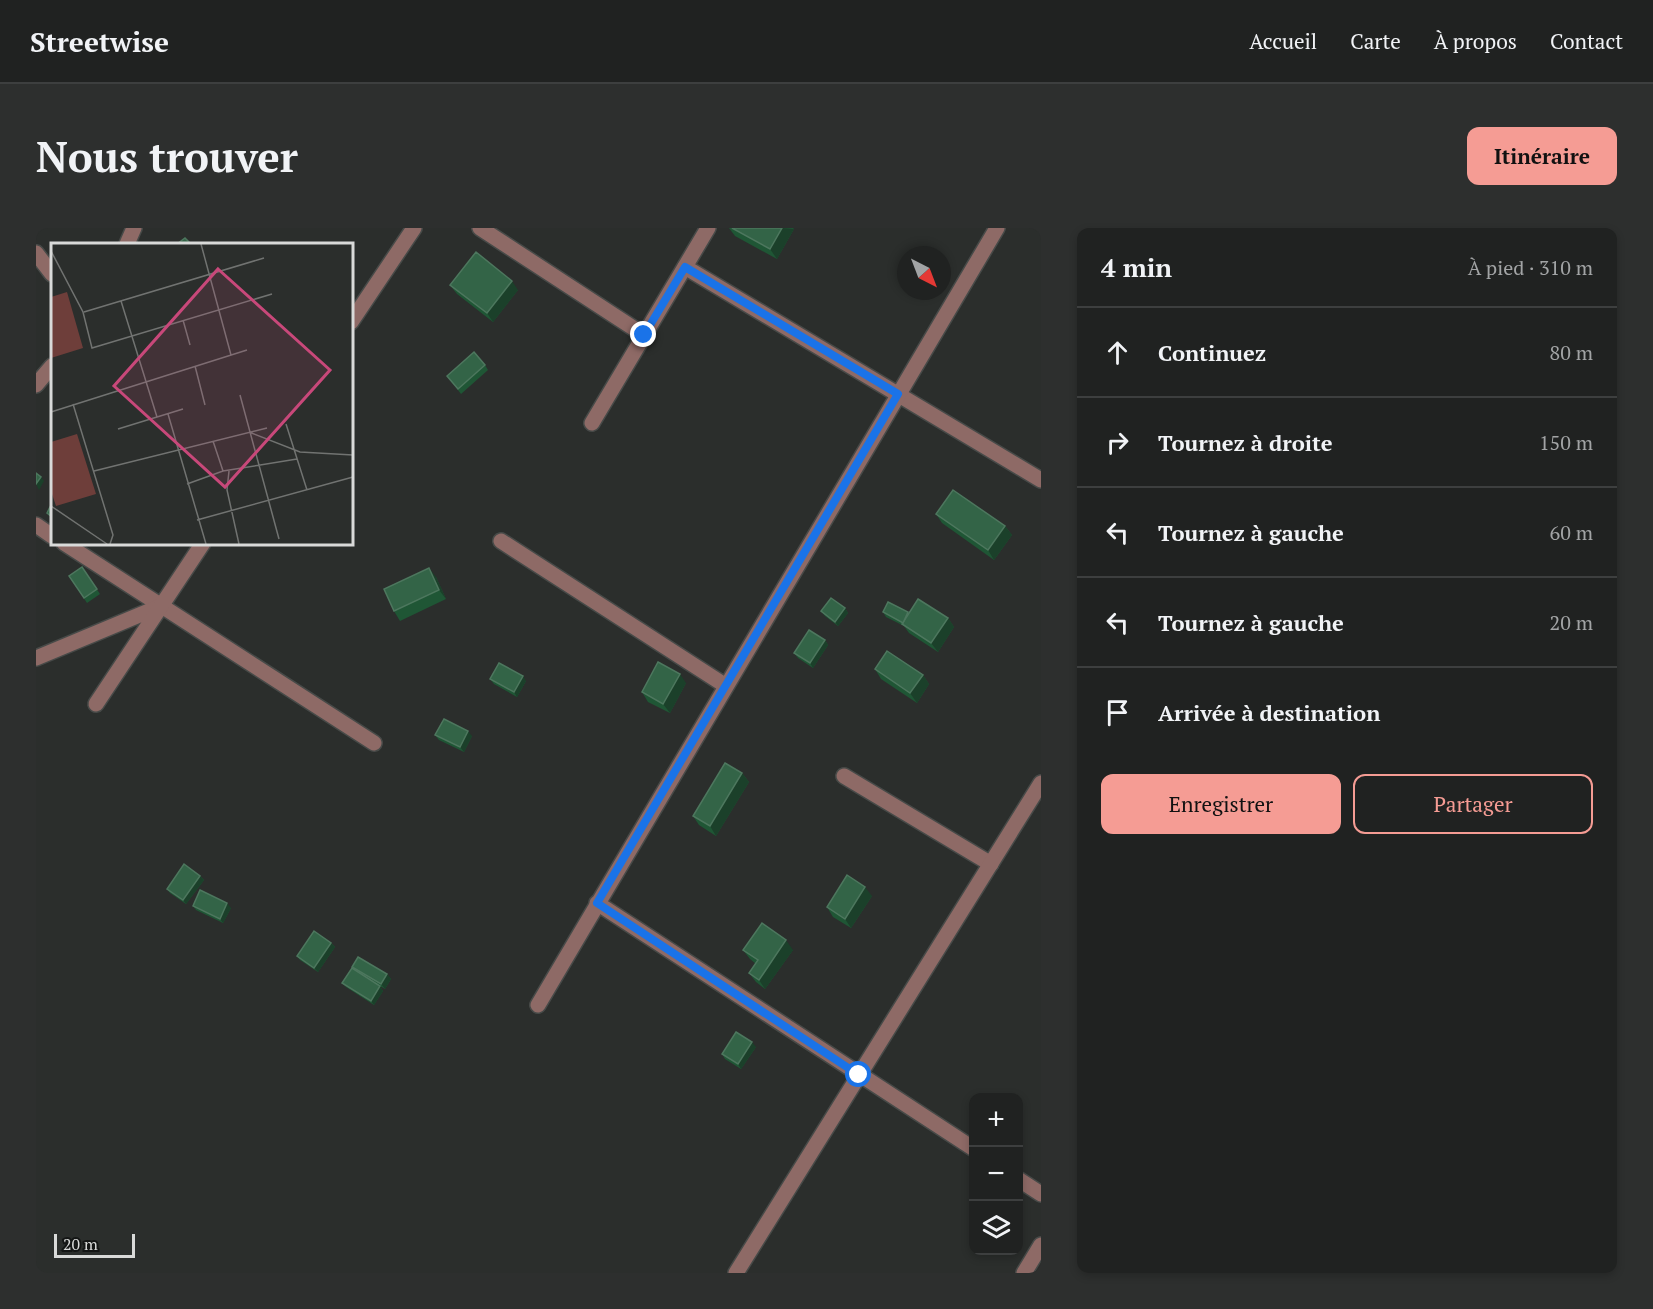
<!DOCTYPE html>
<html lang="fr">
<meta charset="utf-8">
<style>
:root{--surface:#202221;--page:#2d2f2e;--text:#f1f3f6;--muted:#a2a4a5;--line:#3d3f3f;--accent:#f59c94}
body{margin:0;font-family:"PT Serif",serif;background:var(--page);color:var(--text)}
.controls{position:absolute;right:18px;bottom:18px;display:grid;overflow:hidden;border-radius:12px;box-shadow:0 3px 9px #0003}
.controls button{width:54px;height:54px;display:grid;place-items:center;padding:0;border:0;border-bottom:2px solid var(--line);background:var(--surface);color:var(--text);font:30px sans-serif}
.compass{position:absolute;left:861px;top:18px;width:54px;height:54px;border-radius:50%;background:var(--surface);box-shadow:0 3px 9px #0003;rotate:138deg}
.scale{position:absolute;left:18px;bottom:15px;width:81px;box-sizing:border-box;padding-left:6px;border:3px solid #d9dad9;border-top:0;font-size:16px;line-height:21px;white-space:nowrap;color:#d9dad9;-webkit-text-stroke:4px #141615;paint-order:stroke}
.stop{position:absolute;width:18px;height:18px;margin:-14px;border:4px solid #1a73e8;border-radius:50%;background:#fff}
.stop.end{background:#1a73e8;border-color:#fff;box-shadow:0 2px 6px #0008}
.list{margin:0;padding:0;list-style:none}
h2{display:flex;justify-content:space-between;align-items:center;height:78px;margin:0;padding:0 24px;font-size:26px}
h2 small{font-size:20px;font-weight:400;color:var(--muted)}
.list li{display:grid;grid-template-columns:39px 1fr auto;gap:18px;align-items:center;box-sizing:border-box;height:90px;padding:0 24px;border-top:2px solid var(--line)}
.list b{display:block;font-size:22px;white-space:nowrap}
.list em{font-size:20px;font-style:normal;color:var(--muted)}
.actions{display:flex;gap:12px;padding:18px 24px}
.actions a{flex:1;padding:14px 0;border:2px solid var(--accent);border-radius:12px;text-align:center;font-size:21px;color:var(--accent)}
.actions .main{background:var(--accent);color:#111}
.icon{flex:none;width:33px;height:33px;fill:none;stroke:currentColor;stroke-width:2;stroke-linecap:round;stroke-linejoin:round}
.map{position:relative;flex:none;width:1005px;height:1045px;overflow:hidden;border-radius:12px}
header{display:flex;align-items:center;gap:36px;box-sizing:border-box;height:84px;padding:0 30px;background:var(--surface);border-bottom:2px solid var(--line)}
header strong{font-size:28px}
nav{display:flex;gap:33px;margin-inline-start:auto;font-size:21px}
.intro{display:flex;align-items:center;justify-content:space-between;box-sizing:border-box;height:144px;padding:0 36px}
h1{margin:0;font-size:42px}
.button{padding:15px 27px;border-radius:12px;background:var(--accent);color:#111;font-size:21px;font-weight:700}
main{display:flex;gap:36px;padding:0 36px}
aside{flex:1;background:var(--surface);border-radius:12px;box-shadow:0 3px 9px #0003}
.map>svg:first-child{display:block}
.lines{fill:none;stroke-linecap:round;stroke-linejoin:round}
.minor-casing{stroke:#474a48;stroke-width:18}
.minor{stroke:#8e6a66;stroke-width:15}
.wall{fill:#1f5635}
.shaded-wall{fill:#1b402a}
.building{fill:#336447;stroke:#4d775e;stroke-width:1.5}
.route{stroke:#1a73e8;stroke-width:8}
.inset-road{fill:none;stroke:#717371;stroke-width:1.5}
.view{fill:#c8487a;fill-opacity:0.15;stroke:#c8487a;stroke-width:3}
.inset-edge{fill:none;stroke:#d9dad9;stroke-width:3}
</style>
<header>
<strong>Streetwise</strong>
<nav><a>Accueil</a><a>Carte</a><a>À propos</a><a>Contact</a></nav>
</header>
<div class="intro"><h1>Nous trouver</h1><a class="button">Itinéraire</a></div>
<main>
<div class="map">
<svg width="1005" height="1045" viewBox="0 0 1005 1045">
<rect width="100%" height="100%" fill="#2b2e2c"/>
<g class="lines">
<g class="minor-casing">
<g id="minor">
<polyline points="444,0 608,107"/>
<polyline points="91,16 98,0"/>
<polyline points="0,25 16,46"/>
<polyline points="649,39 1005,252"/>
<polyline points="315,94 378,0"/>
<polyline points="0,157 16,138"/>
<polyline points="556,195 672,0"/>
<polyline points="0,297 16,308"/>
<polyline points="465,313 690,458"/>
<polyline points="28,315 338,515"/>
<polyline points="0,430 125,378"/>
<polyline points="60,476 167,315"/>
<polyline points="808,548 955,636"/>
<polyline points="561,675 938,921"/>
<polyline points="502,777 961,0"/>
<polyline points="982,951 1005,966"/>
<polyline points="700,1045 1005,555"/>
<polyline points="988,1045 1005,1017"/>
</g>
</g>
<use href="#minor" class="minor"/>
</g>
<g class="wall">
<polygon points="693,0 757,0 758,1 741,31 699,8"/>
<polygon points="414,57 482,62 457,94 421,66"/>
<polygon points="449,137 452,142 425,166 411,148"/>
<polygon points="900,286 969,298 976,307 958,332 906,295"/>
<polygon points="46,339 64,366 51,375 33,348"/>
<polygon points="400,349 410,371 364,393 358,383"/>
<polygon points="809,380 812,385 802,398 789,388 785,383"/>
<polygon points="847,384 872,384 912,390 918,399 902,424 873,405 868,398 850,389"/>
<polygon points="789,412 792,417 777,440 762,430 758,425"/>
<polygon points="839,441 887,447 893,456 881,475 845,451"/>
<polygon points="454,451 490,453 481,469 458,456"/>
<polygon points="650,455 634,485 612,474 606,464"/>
<polygon points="399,507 436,508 428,524 403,512"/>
<polygon points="706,545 713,554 680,608 663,597 657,588"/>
<polygon points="164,648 168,652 150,676 134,665 131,661"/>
<polygon points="836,668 815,700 797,689 791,679"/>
<polygon points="157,678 195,680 187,695 160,682"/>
<polygon points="295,715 299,719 282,744 264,732 261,728"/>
<polygon points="707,722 757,722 729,761 720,754 713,745 720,736 714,731"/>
<polygon points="316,739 351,746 355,751 349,761 337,754 344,758 347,763 338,777 310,759 306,755 318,742"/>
<polygon points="720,819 705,841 689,831 686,826"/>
</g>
<g class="shaded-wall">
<polygon points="746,0 758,1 741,31 734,21"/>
<polygon points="476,53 482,62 457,94 451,85"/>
<polygon points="5,249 8,253 3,262 0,256"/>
<polygon points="969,298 976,307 958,332 952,322"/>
<polygon points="393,340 400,349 410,371 403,362"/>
<polygon points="809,380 812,385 802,398 799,394"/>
<polygon points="912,390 918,399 902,424 895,415"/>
<polygon points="789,412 792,417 777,440 774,435"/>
<polygon points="644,446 650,455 634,485 627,476"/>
<polygon points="887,447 893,456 881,475 874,465"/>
<polygon points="487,448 490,453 481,469 478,464"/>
<polygon points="432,503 436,508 428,524 424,519"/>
<polygon points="706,545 713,554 680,608 674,598"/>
<polygon points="164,648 168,652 150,676 147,672"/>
<polygon points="829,659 836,668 815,700 809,691"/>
<polygon points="191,675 195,680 187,695 184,691"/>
<polygon points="750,712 757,722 729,761 723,752"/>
<polygon points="295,715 299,719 282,744 278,740"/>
<polygon points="351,746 355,751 349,761 345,756"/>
<polygon points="344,758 347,763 338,777 335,773"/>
<polygon points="716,814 720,819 705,841 702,836"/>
</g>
<g class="building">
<polygon points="696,0 746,0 734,21"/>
<polygon points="149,10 155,16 141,16"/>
<polygon points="440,24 476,53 451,85 414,57"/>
<polygon points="438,124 449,137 422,161 411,148"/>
<polygon points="0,245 5,249 0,256"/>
<polygon points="917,262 969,298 952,322 900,286"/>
<polygon points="16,275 16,289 11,285"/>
<polygon points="46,339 61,361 48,370 33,348"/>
<polygon points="393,340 403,362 358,383 348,361"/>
<polygon points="795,370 809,380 799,394 785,383"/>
<polygon points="882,371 912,390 895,415 866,396"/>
<polygon points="852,374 872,384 867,395 847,384"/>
<polygon points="773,402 789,412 774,435 758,425"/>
<polygon points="851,423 887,447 874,465 839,441"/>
<polygon points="622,434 644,446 627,476 606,464"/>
<polygon points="463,435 487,448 478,464 454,451"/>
<polygon points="408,491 432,503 424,519 399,507"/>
<polygon points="689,535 706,545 674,598 657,588"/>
<polygon points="148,636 164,648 147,672 131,661"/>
<polygon points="811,647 829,659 809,691 791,679"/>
<polygon points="164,662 191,675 184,691 157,678"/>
<polygon points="726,695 750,712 723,752 713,745 722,732 707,722"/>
<polygon points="278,703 295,715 278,740 261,728"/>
<polygon points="322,729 351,746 345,756 316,739"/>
<polygon points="316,740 344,758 335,773 306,755"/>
<polygon points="700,804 716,814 702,836 686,826"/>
</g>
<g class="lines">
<polyline class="route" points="608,107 649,39 862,166 561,675 823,847"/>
</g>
<g transform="translate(15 15)">
<rect width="302" height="302" fill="#2b2e2c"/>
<path d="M16 49 32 105 0 115V54ZM26 191 45 251 5 263 0 248V199Z" fill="#6e3e3a"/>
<path class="inset-road" d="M150 1 180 112M0 8 32 69 41 105 221 51M70 58 106 174M33 69 213 15M132 77 139 102M144 123 154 162M189 152 228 296M22 161 62 292 59 301M0 169 196 107M117 171 155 301M235 181 256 247M67 186 132 166M198 189 249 209 302 212M162 198 172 228M43 228 216 185M178 228 176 247 188 301M136 241 172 228 246 216M0 263 56 301M146 277 302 234"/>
<path class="view" d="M167 26 279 127 174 244 63 143Z"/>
<rect width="302" height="302" class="inset-edge"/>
</g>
</svg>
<div class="controls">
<button>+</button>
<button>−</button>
<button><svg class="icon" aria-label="layers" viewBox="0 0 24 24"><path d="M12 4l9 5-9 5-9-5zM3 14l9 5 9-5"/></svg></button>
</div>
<svg class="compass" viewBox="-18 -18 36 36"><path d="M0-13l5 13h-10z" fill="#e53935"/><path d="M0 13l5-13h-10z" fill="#a2a4a5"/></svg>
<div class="scale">20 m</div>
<div class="stop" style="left:823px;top:847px"></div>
<div class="stop end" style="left:608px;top:107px"></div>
</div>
<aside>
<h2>4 min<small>À pied · 310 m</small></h2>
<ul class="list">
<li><svg class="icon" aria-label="ahead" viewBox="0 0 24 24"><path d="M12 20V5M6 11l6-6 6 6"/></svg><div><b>Continuez</b></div><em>80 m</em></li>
<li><svg class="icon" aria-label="right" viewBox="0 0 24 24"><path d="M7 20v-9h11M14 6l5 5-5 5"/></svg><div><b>Tournez à droite</b></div><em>150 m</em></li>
<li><svg class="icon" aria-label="left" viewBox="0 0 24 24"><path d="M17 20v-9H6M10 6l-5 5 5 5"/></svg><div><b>Tournez à gauche</b></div><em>60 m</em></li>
<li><svg class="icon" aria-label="left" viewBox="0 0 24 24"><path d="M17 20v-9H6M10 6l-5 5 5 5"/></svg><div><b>Tournez à gauche</b></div><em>20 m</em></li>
<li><svg class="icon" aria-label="arrive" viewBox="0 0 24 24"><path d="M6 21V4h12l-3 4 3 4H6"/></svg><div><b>Arrivée à destination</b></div></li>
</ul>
<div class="actions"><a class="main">Enregistrer</a><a>Partager</a></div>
</aside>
</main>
